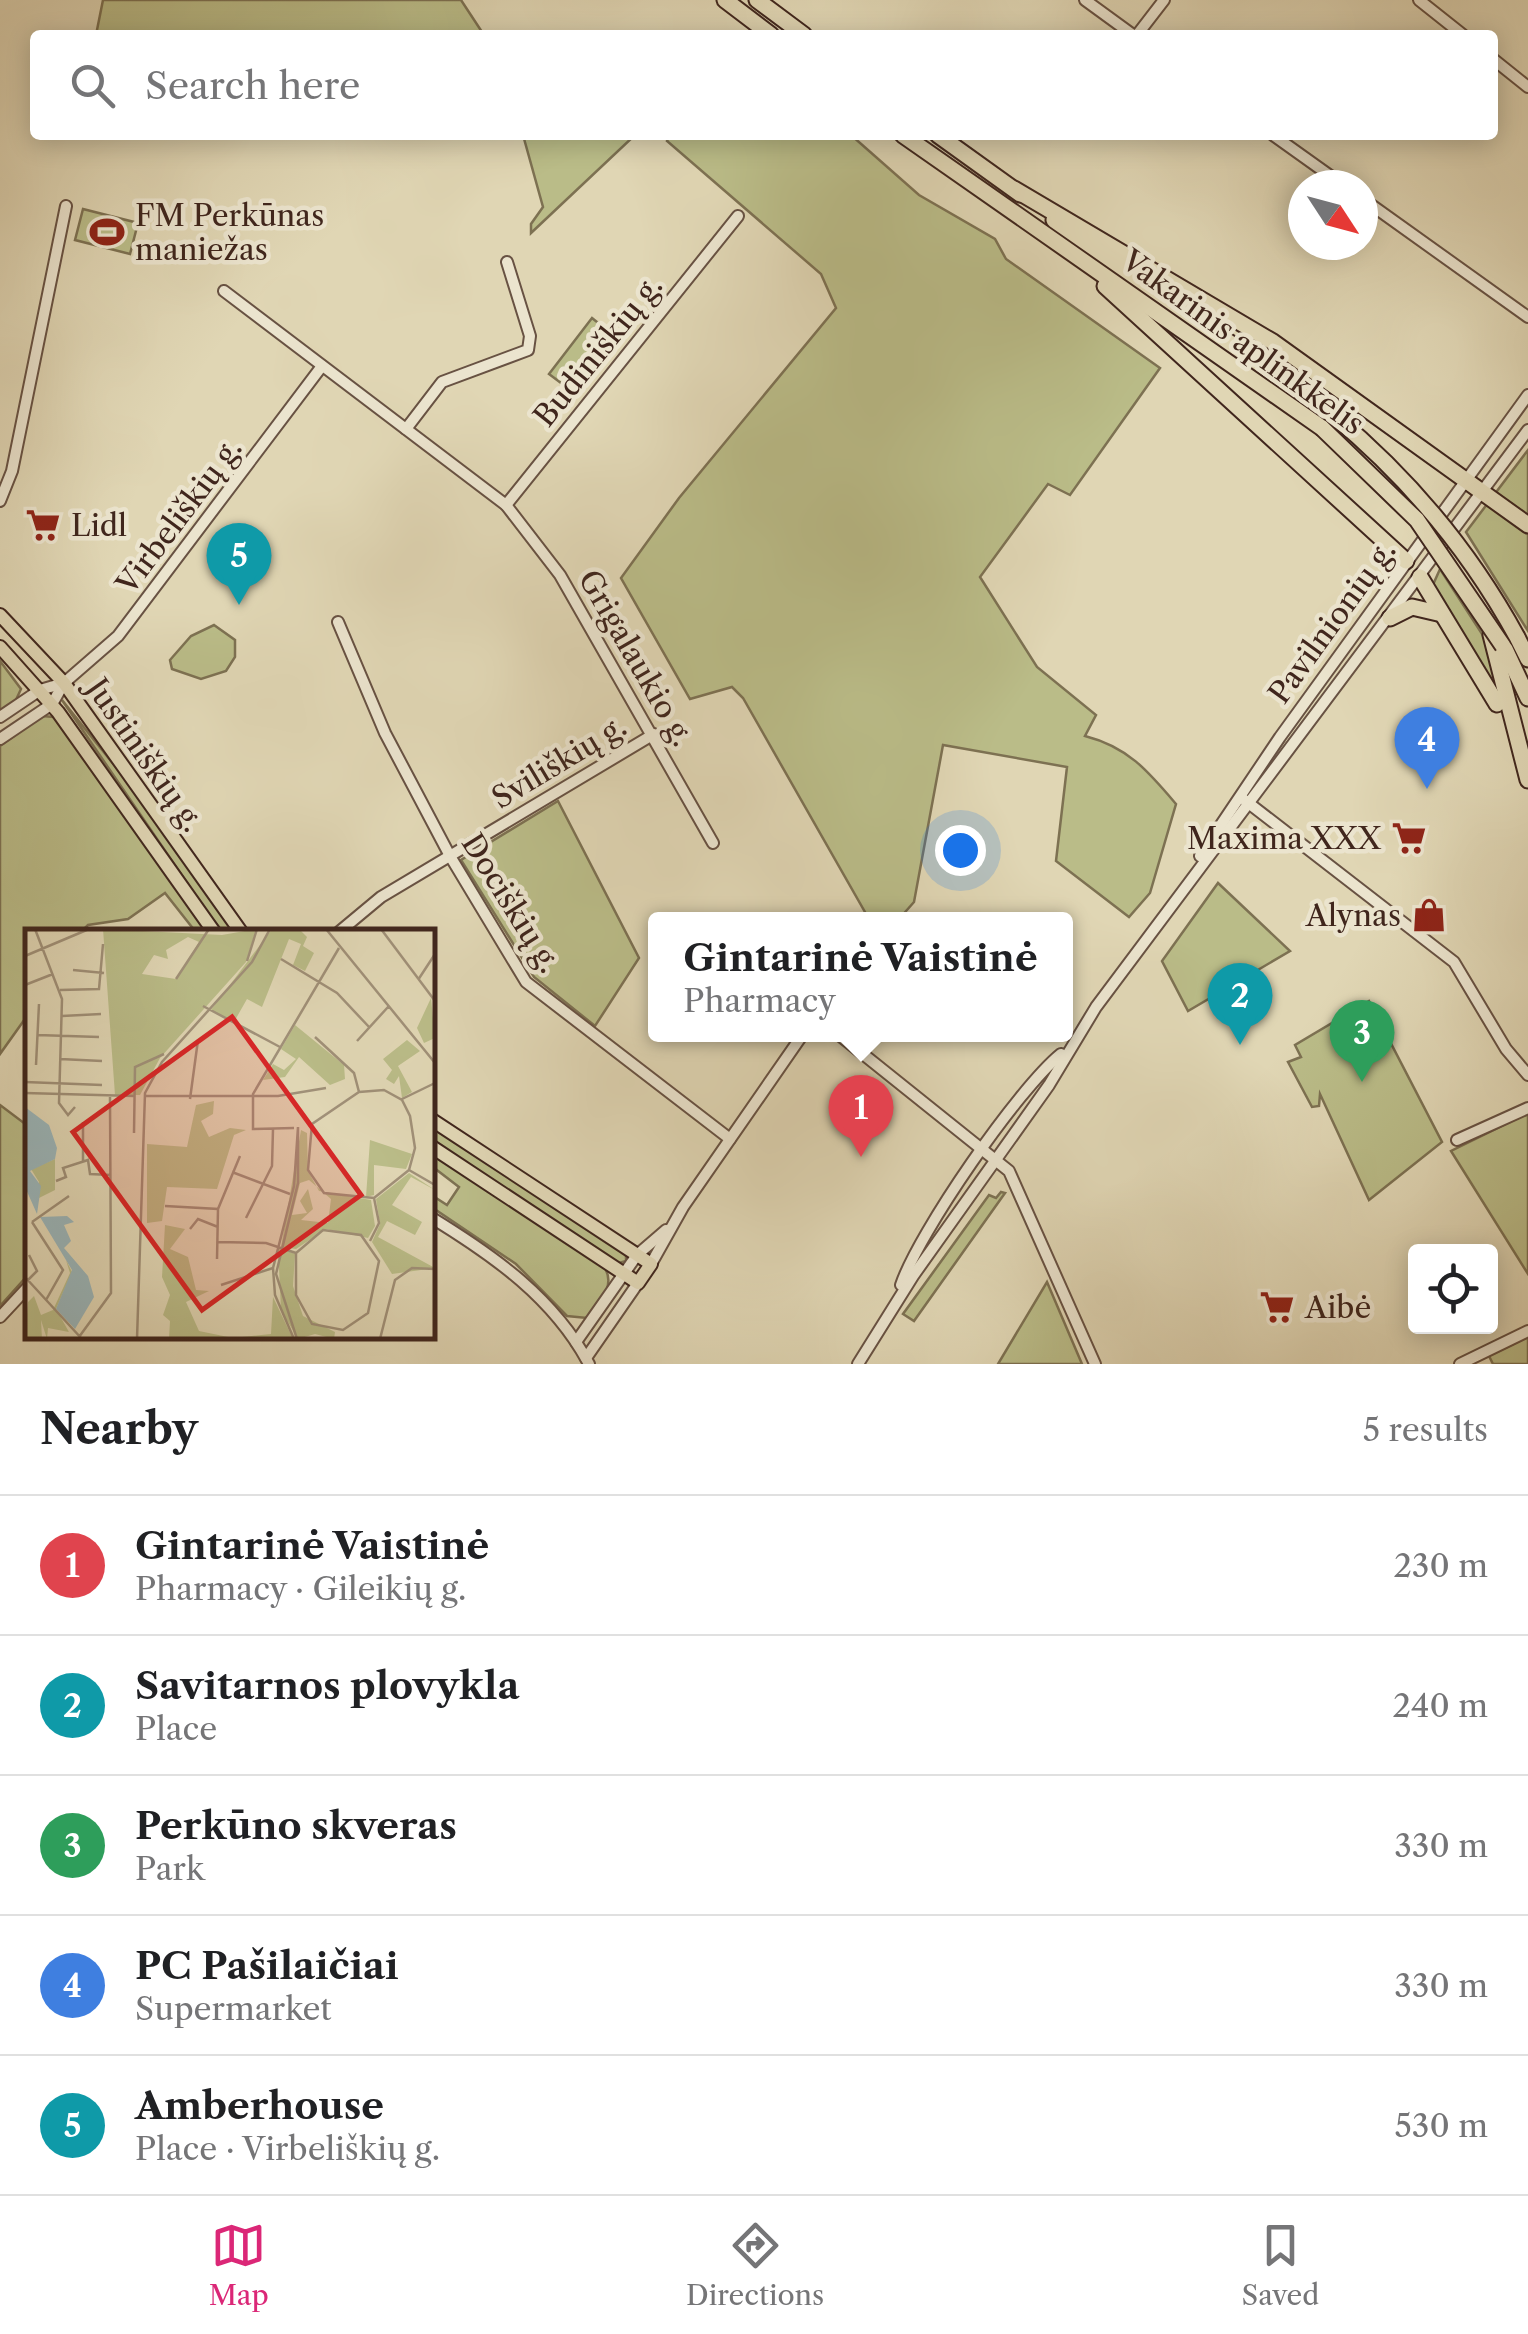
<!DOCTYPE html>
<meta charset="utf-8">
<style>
:root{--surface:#fff;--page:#f2f2f2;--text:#202124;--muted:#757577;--line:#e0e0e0;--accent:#db2777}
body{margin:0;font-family:"Libre Caslon Text",serif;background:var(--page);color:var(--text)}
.controls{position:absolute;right:30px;bottom:30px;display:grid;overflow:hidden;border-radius:10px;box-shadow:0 5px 25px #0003}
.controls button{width:90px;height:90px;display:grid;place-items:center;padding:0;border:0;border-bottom:2px solid var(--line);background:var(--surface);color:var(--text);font:50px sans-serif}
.compass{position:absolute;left:1288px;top:170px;width:90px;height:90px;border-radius:50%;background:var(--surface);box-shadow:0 5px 25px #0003;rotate:126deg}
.you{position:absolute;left:960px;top:850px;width:35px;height:35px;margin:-25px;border:8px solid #fff;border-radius:50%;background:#1a73e8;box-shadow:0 0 0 15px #1a73e833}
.badge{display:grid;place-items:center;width:65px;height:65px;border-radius:50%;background:var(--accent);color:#fff;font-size:32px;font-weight:700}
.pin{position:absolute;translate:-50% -82px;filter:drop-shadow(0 2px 5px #0008)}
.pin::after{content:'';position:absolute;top:52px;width:35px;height:30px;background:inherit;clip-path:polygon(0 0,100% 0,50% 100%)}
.popup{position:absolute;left:648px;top:912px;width:425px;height:130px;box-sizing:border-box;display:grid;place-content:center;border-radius:10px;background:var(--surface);filter:drop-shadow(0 2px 8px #0005);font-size:32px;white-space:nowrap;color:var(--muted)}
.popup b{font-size:38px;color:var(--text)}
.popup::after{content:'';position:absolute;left:50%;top:100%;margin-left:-20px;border:20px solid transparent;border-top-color:var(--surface)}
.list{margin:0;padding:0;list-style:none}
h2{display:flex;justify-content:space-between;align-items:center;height:130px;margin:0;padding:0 40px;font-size:42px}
h2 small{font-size:32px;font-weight:400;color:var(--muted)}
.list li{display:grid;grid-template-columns:65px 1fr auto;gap:30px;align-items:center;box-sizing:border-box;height:140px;padding:0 40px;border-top:2px solid var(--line)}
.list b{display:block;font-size:38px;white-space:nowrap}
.list p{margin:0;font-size:32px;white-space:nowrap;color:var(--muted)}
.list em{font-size:32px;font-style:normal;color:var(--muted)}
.icon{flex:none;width:55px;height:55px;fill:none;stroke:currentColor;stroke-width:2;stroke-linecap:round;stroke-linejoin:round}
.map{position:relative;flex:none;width:1528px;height:1364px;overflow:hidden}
.search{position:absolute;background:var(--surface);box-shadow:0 5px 25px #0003;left:30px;right:30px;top:30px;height:110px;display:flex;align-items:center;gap:25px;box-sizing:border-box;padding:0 35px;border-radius:10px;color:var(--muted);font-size:38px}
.sheet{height:830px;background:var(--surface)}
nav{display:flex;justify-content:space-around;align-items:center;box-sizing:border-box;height:140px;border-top:2px solid var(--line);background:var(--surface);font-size:28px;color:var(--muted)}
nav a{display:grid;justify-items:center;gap:5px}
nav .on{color:var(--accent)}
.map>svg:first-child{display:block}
.green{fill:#babc88;stroke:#7d7152;stroke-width:2.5}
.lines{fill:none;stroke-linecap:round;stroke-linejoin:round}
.minor-casing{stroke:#685243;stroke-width:14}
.major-casing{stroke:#40261d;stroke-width:16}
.highway-casing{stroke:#40261d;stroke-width:19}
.minor{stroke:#ebe4ce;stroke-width:10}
.major{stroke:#e0d6b4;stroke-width:12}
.highway{stroke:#e0d6b4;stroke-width:15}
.highway-bridge-casing{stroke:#40261d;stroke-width:19;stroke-linecap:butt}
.highway-bridge{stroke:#e0d6b4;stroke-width:15}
.labels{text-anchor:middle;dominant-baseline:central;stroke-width:9;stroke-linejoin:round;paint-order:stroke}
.poi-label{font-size:30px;fill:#40261d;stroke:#ebe4ce;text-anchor:start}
.street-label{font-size:30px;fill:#40261d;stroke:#ebe4ce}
.inset-road{fill:none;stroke:#a09078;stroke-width:2.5}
.view{fill:#d62828;fill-opacity:0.15;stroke:#d62828;stroke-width:5}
.inset-edge{fill:none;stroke:#40261d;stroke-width:5}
</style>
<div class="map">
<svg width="1528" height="1364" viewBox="0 0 1528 1364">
<rect width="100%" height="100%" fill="#e0d6b4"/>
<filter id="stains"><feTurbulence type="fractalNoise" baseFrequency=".002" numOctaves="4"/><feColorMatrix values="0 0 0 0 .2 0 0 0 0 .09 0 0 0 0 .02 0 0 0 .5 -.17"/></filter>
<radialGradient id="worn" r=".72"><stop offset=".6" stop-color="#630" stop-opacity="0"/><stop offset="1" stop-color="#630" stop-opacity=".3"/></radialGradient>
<g class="green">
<polygon points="103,0 461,0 484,35 96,35"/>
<polygon points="523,135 633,135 634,136 531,233 531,224 543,207"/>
<path d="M670 135H851L919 195 995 239 1006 259 1160 368 1070 495 1048 484 980 577 1037 667 1096 715 1085 736C1128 747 1148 771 1176 804L1150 893 1129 917 1056 861 1067 767 943 745 914 902 899 919H869L743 698 732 687 690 699 621 578 679 498 836 308 821 274 667 141Z"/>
<polygon points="83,209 138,223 130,254 75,240"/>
<polygon points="592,318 607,330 565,386 549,374"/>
<polygon points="1528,450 1528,631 1466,532"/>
<polygon points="1440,569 1486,640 1503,700 1432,587"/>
<polygon points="214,625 235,640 235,657 226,671 201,679 172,669 170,660 191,636"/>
<polygon points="0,661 21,689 15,702 0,713"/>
<polygon points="62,700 143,801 236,931 222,931 209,915"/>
<polygon points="42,716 54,717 208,931 195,931 165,893 128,919 88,925 82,931 28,932 27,1016 0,1054 0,746"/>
<polygon points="558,801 639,958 595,1026 534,977 461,860"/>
<polygon points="1218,883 1290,951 1188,1011 1162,961"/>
<polygon points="1369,1001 1442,1142 1369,1200 1320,1094 1319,1106 1312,1107 1288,1062 1301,1057 1295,1045"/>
<polygon points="0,1105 28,1126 27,1276 0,1306"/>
<polygon points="1528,1113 1528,1274 1451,1151"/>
<polygon points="432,1126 626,1254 626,1261 619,1263 446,1151 433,1141"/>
<path d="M432 1153 605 1268C616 1288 598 1303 587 1318L567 1316 516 1264 433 1208V1196L447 1205 459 1187 433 1167Z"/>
<polygon points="1001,1192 1005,1193 914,1321 903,1314 989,1195 996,1198"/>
<polygon points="1047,1282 1082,1364 998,1364"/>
<polygon points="1528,1337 1528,1364 1493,1364 1489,1356"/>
</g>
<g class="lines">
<g class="minor-casing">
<g id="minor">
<polyline points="1085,0 1133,35"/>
<polyline points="1419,0 1463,35"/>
<polyline points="1137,35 1164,0"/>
<polyline points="1493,59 1528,87"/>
<polyline points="1273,135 1343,185"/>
<polyline points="1363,199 1528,317"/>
<polyline points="224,291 506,505 738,216"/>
<polyline points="406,429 442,382 528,350 530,336 507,262"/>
<polyline points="0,501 12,471 66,206"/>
<polyline points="506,505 560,575 713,843"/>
<polyline points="338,622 385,733 450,856 526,982 730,1139"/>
<polyline points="0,717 40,690 64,683"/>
<polyline points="0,739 52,704 64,683 118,636 322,366"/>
<polyline points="1242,798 1454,962 1506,1049 1528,1075"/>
<polyline points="1200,856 1280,737 1528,395"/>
<polyline points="339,932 381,897 654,734"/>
<polyline points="838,1034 1009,1171 1095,1364"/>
<polyline points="1457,1140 1528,1108"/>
<path d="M432 1218C494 1256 554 1298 589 1364"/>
<polyline points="651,1264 683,1207 803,1034"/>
<path d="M901 1285C919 1232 1018 1089 1061 1054"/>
<polyline points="0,1317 28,1287"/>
<polyline points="576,1342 637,1255 666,1230"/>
<polyline points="586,1358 638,1283"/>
<polyline points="858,1364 913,1276 1049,1085 1096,1007 1528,430"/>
<polyline points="1460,1364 1528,1331"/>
</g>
</g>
<g class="major-casing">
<g id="major">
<polyline points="0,615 64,683 241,932"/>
<polyline points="0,647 58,712 214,932"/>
<polyline points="432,1120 651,1264 638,1283 432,1147"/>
</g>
</g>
<g class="highway-casing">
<g id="highway">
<polyline points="725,0 771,35"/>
<polyline points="757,0 804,35"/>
<polyline points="903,135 1322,428"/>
<polyline points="938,135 1020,194"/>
<polyline points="1014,189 1273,342 1528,525"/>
<polyline points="1054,220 1333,415"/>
<polyline points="1105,286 1406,561"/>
<polyline points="1420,577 1497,704"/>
<polyline points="1390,618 1412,607 1442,614"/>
<polyline points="1491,635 1528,780"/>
<polyline points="1517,637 1528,659"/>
<polyline points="1505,649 1528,698"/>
</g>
</g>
<use href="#minor" class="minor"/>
<use href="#major" class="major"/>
<use href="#highway" class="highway"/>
<g class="highway-bridge-casing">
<g id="highway-bridge">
<path d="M1333 415C1409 478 1470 551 1517 637"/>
<polyline points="1322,428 1417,520 1503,646"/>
</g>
</g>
<use href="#highway-bridge" class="highway-bridge"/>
</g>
<defs>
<g id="stadium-bare" transform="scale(2.7)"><path d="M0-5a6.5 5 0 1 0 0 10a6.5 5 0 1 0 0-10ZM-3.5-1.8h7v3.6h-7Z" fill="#8f2418" stroke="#ebe4ce" stroke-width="2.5" paint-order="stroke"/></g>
<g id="supermarket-bare" transform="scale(2.7)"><path d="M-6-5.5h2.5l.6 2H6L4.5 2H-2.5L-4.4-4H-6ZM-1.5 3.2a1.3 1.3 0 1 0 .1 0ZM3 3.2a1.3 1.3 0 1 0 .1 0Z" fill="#8f2418" stroke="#ebe4ce" stroke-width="2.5" paint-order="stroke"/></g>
<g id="shop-bare" transform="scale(2.7)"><path d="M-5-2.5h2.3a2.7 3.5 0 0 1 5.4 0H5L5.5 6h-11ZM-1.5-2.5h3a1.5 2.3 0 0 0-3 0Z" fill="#8f2418" stroke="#ebe4ce" stroke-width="2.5" paint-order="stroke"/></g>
</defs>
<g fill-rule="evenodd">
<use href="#stadium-bare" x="107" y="232"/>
<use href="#supermarket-bare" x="43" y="525"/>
<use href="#supermarket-bare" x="1409" y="838"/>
<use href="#shop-bare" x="1429" y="915"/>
<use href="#supermarket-bare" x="1277" y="1307"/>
</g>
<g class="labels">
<g class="poi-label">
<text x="135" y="215">FM Perkūnas<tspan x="135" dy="34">maniežas</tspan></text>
<text x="71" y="525">Lidl</text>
<text x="1381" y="838" text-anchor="end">Maxima XXX</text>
<text x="1401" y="915" text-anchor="end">Alynas</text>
<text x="1305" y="1307">Aibė</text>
</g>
<g class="street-label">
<text transform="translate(1243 342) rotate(36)">Vakarinis aplinkkelis</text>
<text transform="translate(598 351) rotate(-51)">Budiniškių g.</text>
<text transform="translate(179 516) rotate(-53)">Virbeliškių g.</text>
<text transform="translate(1332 622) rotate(-54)">Pavilnionių g.</text>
<text transform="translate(636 658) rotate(60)">Grigalaukio g.</text>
<text transform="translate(145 755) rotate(55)">Justiniškių g.</text>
<text transform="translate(559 762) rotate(-31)">Sviliškių g.</text>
<text transform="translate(511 903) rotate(58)">Dociškių g.</text>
</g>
</g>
<g transform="translate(25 929)">
<rect width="410" height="410" fill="#e0d6b4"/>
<path d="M78 0 197 6 231 0 221 33 135 129 115 166H90ZM163 8 174 13 151 50 117 45 129 26 143 30 141 21ZM247 0H274L282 8 278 17 289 24 280 42 268 36 276 15 264 10 237 78 222 70 209 93 186 81ZM406 69 410 109 399 114 392 99ZM270 96 319 136 320 150 305 156 274 128 260 148 238 151 248 135 259 141 271 130 256 120ZM382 111 395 122 373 137 387 163 377 169 374 147 369 155 361 150 367 141 358 130ZM189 172 188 185 176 192 184 208 205 199 221 201 209 206 192 260 142 258 137 292 122 294V215L162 218 171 176ZM276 201 282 204 283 242 294 262 346 271 350 297 343 309 301 300 271 320 256 318ZM284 251 306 270 303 294 276 291 288 280 283 260 275 272 282 284 267 286 275 254ZM345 211 387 225 381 240 349 236V266L341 268ZM30 230V261L10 271 14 253 6 240ZM384 244 410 261 386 248 367 276 397 293 390 306 362 292 353 308 410 339 367 345 347 313 355 295 351 270ZM140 296 160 300 145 320 163 328 171 361 184 362 161 373 174 402 208 409 246 405 248 368 268 410H144L145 392 138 386 145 366 137 348ZM253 318 270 325 268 357 278 387 310 403 309 410 290 405 273 410 256 381ZM41 331 47 343 31 380 44 403 23 399 22 410 16 391 17 410H0L3 373 9 367 16 386 28 381 45 344Z" fill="#babc88" fill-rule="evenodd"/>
<path d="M0 178 24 196 32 219 30 230 5 242 16 257 12 285 0 258ZM42 287 49 293 39 296 46 312 39 319 63 347 69 368 50 400 31 380 47 341 15 288Z" fill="#9bb6ba"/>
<path class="inset-road" d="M10 0 37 70 34 174 43 186 50 178M301 0 410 134M356 0 410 72M0 27 64 0M256 30 312 64 345 99M222 32 232 0M48 41 79 44M151 50 184 0M393 51 410 25M0 56 28 45M35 61 74 60 78 15M178 77 255 118M37 87 76 85M12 106 74 108M290 108 329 144 334 163M332 112 363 78M35 130 77 132M11 136 14 75M0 153 77 156M359 161 377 171 385 187 390 219 384 241 349 269 299 264 283 241 287 195 334 163ZM0 164 109 167M120 167H253L301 159M165 170 173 111M377 170 410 154M269 199 228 200V165L314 19M109 204 110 138 139 125M58 232V193M384 241 410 256M207 243 265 265M31 252 41 248 38 239 63 231 65 245 86 246M140 277 193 280 192 330M193 280 215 227M221 289 247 237 248 200M7 293 38 341 21 371M7 293 44 267M165 300 173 290 193 298M298 301 336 306 354 332 343 384 318 401 287 395 271 366V324ZM345 312 354 294 349 269M193 313 241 314 271 324M0 348 57 410M3 351 12 342 4 326M196 356 248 339M54 408 86 364 85 168M112 410 120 164 137 133 227 33 245 0M269 410 250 366 248 339 269 257 273 198V254L251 345 272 410M355 410 370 351 387 339 410 340"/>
<path class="view" d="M207 88 336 266 177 381 48 203Z"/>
<rect width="410" height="410" class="inset-edge"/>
</g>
<rect width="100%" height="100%" filter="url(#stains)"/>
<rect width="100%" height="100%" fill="url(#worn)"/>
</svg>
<div class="controls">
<button><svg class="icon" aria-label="locate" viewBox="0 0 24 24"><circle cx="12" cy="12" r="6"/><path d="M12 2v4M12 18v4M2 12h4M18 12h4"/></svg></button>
</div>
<svg class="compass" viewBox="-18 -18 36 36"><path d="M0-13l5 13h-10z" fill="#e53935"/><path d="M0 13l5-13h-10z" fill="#757577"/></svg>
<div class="you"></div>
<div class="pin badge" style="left:861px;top:1157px;background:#e0444e">1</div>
<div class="popup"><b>Gintarinė Vaistinė</b>Pharmacy</div>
<div class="pin badge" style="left:1240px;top:1045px;background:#0f9aa8">2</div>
<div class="pin badge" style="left:1362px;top:1082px;background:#2e9e5b">3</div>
<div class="pin badge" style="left:1427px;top:789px;background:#3f7fe0">4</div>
<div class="pin badge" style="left:239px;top:605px;background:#0f9aa8">5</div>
<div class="search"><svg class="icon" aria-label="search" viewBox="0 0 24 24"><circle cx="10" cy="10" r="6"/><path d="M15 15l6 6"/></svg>Search here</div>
</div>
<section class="sheet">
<h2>Nearby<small>5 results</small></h2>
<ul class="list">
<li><span class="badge" style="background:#e0444e">1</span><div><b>Gintarinė Vaistinė</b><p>Pharmacy · Gileikių g.</p></div><em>230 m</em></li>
<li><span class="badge" style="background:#0f9aa8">2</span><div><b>Savitarnos plovykla</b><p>Place</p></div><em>240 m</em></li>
<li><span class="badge" style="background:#2e9e5b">3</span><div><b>Perkūno skveras</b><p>Park</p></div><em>330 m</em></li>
<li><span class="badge" style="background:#3f7fe0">4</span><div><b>PC Pašilaičiai</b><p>Supermarket</p></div><em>330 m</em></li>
<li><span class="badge" style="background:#0f9aa8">5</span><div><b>Amberhouse</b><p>Place · Virbeliškių g.</p></div><em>530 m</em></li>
</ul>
</section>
<nav>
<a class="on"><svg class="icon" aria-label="map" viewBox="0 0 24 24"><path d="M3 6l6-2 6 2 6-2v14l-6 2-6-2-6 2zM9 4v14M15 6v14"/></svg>Map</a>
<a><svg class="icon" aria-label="directions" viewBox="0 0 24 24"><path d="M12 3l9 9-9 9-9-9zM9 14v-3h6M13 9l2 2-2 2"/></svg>Directions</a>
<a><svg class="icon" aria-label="saved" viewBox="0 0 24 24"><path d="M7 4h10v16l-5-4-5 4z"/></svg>Saved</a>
</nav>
